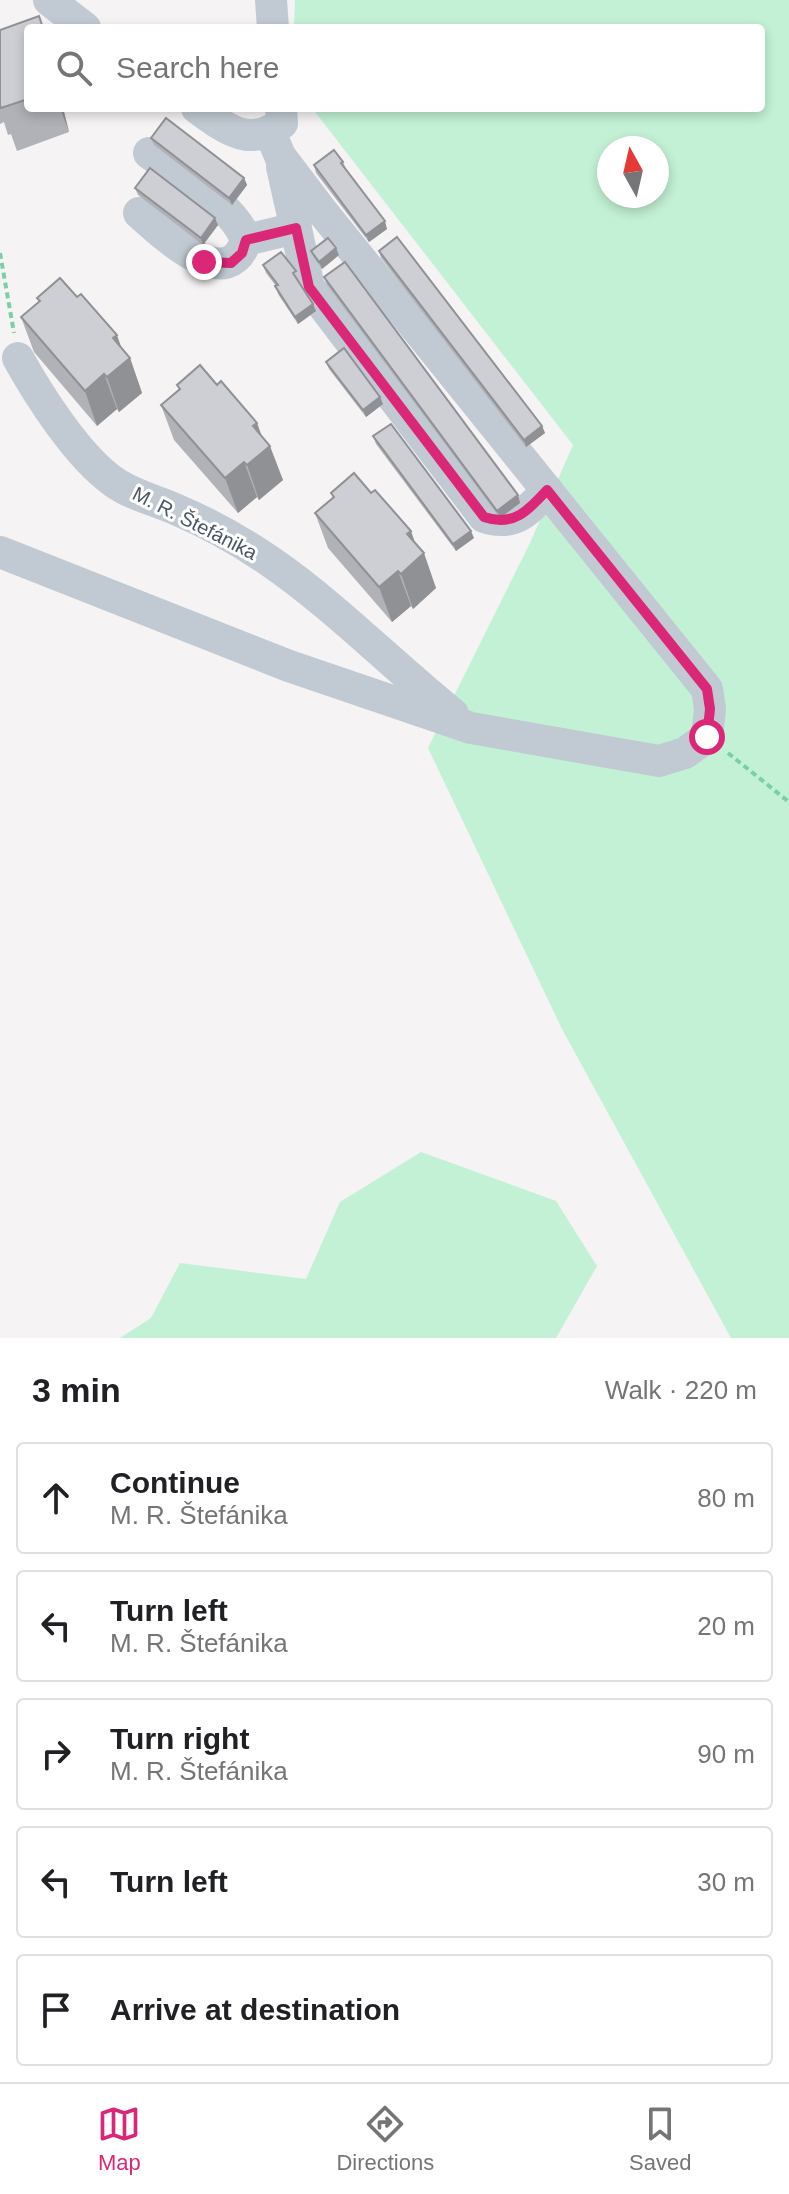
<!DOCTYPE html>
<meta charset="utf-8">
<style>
:root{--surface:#fff;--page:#f2f2f2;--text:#202124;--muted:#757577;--line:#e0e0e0;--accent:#db2777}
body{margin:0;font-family:Helvetica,sans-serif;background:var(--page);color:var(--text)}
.compass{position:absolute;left:597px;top:136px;width:72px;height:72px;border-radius:50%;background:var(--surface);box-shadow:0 4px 12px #0003;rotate:352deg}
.stop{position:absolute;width:24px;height:24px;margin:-18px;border:6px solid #db2777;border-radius:50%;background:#fff}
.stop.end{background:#db2777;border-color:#fff;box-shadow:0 2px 8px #0008}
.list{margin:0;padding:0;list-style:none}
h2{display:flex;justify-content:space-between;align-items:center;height:104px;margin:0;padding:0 32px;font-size:34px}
h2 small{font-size:26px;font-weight:400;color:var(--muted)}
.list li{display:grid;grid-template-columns:52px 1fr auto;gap:24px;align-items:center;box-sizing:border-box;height:112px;margin:0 16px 16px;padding:0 16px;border:2px solid var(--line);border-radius:8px}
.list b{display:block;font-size:30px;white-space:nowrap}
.list p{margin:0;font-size:26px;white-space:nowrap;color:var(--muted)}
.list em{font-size:26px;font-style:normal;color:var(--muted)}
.icon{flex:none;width:44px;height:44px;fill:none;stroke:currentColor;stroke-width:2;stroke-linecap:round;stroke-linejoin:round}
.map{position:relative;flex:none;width:789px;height:1338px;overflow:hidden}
.search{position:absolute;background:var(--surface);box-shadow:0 4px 12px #0003;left:24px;right:24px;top:24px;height:88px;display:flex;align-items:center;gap:20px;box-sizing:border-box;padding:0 28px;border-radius:8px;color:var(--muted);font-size:30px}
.sheet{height:744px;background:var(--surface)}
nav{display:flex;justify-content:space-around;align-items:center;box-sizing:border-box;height:112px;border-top:2px solid var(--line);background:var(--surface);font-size:22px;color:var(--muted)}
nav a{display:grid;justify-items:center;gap:4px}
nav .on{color:var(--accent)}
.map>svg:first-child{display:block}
.green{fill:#c3f1d5;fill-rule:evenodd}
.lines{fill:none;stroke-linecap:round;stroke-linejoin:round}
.path{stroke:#7ad0a6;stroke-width:4;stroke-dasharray:6 4;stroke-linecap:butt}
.minor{stroke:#c1cad2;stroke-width:32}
.wall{fill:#b0b2b7}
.shaded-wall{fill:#909195}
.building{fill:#cdcfd5;stroke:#909195;stroke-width:2}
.route{stroke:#db2777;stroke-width:10}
.labels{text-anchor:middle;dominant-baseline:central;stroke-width:6;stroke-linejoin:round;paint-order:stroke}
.street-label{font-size:20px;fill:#4a5661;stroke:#fff}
</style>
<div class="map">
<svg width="789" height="1338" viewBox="0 0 789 1338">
<rect width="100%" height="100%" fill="#f5f3f3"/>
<g class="green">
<path d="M295 0H789V1338H731L562 1029 428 748 530 543 573 445 312 108H761V28H294ZM609 148H657V196H609Z"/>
<polygon points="421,1152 556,1201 597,1266 556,1338 120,1338 151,1318 180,1263 306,1279 340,1202"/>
</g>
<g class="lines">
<g class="path">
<polyline points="0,253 14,333"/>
<polyline points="728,753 789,802"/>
</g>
<g class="minor">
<polyline points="49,0 85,28"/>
<polyline points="271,0 273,28"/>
<path d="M197 108C225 128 250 149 282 123L281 108"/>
<path d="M149 153C179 175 234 205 246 240"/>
<path d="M282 167 309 287 484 517C515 527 527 512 547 490"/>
<path d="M139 213C164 235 228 297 246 240L296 228"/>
<path d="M18 358C39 396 78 457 114 482 132 495 155 500 175 509 208 523 242 542 271 562 336 607 391 664 453 714"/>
<polyline points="0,552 289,666 471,728 659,761 685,753 707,737 710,709 707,689 321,210 280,156 270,132"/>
</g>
</g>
<g class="wall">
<polygon points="28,28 28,108 63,108 69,132 17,151 11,134 8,135 4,122 0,124 0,30"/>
<polygon points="151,138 244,178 247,185 232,205 154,145"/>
<polygon points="343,162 346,169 387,229 369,242 316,173 314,165"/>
<polygon points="135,188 218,225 203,245 138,195"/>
<polygon points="311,251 339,255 322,269 314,258"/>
<polygon points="379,251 542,426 545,433 526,447 381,258"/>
<polygon points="263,265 298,278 297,279 316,311 298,324 278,294 276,286 266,273"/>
<polygon points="324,277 518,495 520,503 500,518 327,285"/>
<polygon points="37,298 121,349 130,358 142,393 119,412 117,409 97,426 34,352 21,317 39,302"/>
<polygon points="326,362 383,404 366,417 329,369"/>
<polygon points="177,385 217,385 257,423 262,437 283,480 259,500 257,497 238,513 174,440 161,405 179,390"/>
<polygon points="373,436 474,538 456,551 376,444"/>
<polygon points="331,493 416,544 436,588 413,609 411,606 392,622 328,548 315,513 333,498"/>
</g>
<g class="shaded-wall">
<polygon points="60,108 63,108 69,132"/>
<polygon points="244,178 247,185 232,205 229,198"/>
<polygon points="215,218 218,225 203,245 201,238"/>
<polygon points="385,221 387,229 369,242 366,235"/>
<polygon points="336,248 339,255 322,269 319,262"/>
<polygon points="313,304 316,311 298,324 295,317"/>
<polygon points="117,335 126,361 130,358 142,393 119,412 107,377 113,338"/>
<polygon points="104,374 117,409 97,426 85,391"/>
<polygon points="380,397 383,404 366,417 363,410"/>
<polygon points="257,423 266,449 270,446 283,480 259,500 247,465 253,426"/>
<polygon points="542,426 545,433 526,447 524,440"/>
<polygon points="244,462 257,497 238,513 225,478"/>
<polygon points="518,495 520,503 500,518 497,511"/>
<polygon points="411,531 420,557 424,553 436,588 413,609 401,574 407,534"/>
<polygon points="471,531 474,538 456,551 453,544"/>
<polygon points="398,571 411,606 392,622 379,587"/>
</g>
<g class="building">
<polygon points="39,16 43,28 28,28 28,99 1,108 0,105 0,30"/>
<polygon points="166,118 244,178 229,198 151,138"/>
<polygon points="334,150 343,162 341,163 385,221 366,235 314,165"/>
<polygon points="150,168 215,218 201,238 135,188"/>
<polygon points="397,237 542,426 524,440 379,251"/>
<polygon points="328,238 336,248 319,262 311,251"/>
<polygon points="281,252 296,271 293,273 313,304 295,317 275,286 278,285 263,265"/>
<polygon points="345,262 518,495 497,511 324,277"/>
<polygon points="60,278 77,297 81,294 117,335 113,338 130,358 107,377 104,374 85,391 21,317 40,301 37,298"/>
<polygon points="344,348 380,397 363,410 326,362"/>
<polygon points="200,365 217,385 221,381 257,423 253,426 270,446 247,465 244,462 225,478 161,405 180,389 177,385"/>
<polygon points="391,424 471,531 453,544 373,436"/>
<polygon points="354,473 371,493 375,490 411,531 407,534 424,553 401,574 398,571 379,587 315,513 334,497 331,493"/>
</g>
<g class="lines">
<path class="route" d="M204 262 231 263 242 253 246 240 296 228 309 287 484 517C513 527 528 511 547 490L707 689 710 709 707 737"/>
</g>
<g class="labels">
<g class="street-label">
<text transform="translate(195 523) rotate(27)">M. R. Štefánika</text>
</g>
</g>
</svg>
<svg class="compass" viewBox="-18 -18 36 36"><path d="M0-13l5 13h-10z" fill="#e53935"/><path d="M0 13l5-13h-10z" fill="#757577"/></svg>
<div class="stop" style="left:707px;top:737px"></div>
<div class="stop end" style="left:204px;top:262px"></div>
<div class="search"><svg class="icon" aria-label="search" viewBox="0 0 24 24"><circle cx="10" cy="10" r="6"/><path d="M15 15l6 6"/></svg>Search here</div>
</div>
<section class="sheet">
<h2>3 min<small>Walk · 220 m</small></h2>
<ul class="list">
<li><svg class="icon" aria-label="ahead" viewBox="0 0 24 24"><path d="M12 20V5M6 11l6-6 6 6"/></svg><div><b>Continue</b><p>M. R. Štefánika</p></div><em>80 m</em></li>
<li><svg class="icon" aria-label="left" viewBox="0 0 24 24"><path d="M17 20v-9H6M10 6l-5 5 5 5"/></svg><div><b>Turn left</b><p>M. R. Štefánika</p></div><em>20 m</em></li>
<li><svg class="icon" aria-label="right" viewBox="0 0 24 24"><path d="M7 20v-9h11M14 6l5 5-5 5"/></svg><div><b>Turn right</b><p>M. R. Štefánika</p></div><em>90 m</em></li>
<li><svg class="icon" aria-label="left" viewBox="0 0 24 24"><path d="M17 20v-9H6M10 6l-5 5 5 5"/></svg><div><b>Turn left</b></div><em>30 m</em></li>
<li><svg class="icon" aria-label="arrive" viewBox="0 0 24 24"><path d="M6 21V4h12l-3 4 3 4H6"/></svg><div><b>Arrive at destination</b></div></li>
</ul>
</section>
<nav>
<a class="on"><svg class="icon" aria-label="map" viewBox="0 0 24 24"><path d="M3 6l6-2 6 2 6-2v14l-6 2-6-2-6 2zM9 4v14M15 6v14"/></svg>Map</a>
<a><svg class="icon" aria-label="directions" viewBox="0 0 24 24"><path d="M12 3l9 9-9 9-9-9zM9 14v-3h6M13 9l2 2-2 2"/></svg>Directions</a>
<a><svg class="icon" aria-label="saved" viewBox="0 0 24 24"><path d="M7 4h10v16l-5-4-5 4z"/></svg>Saved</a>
</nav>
